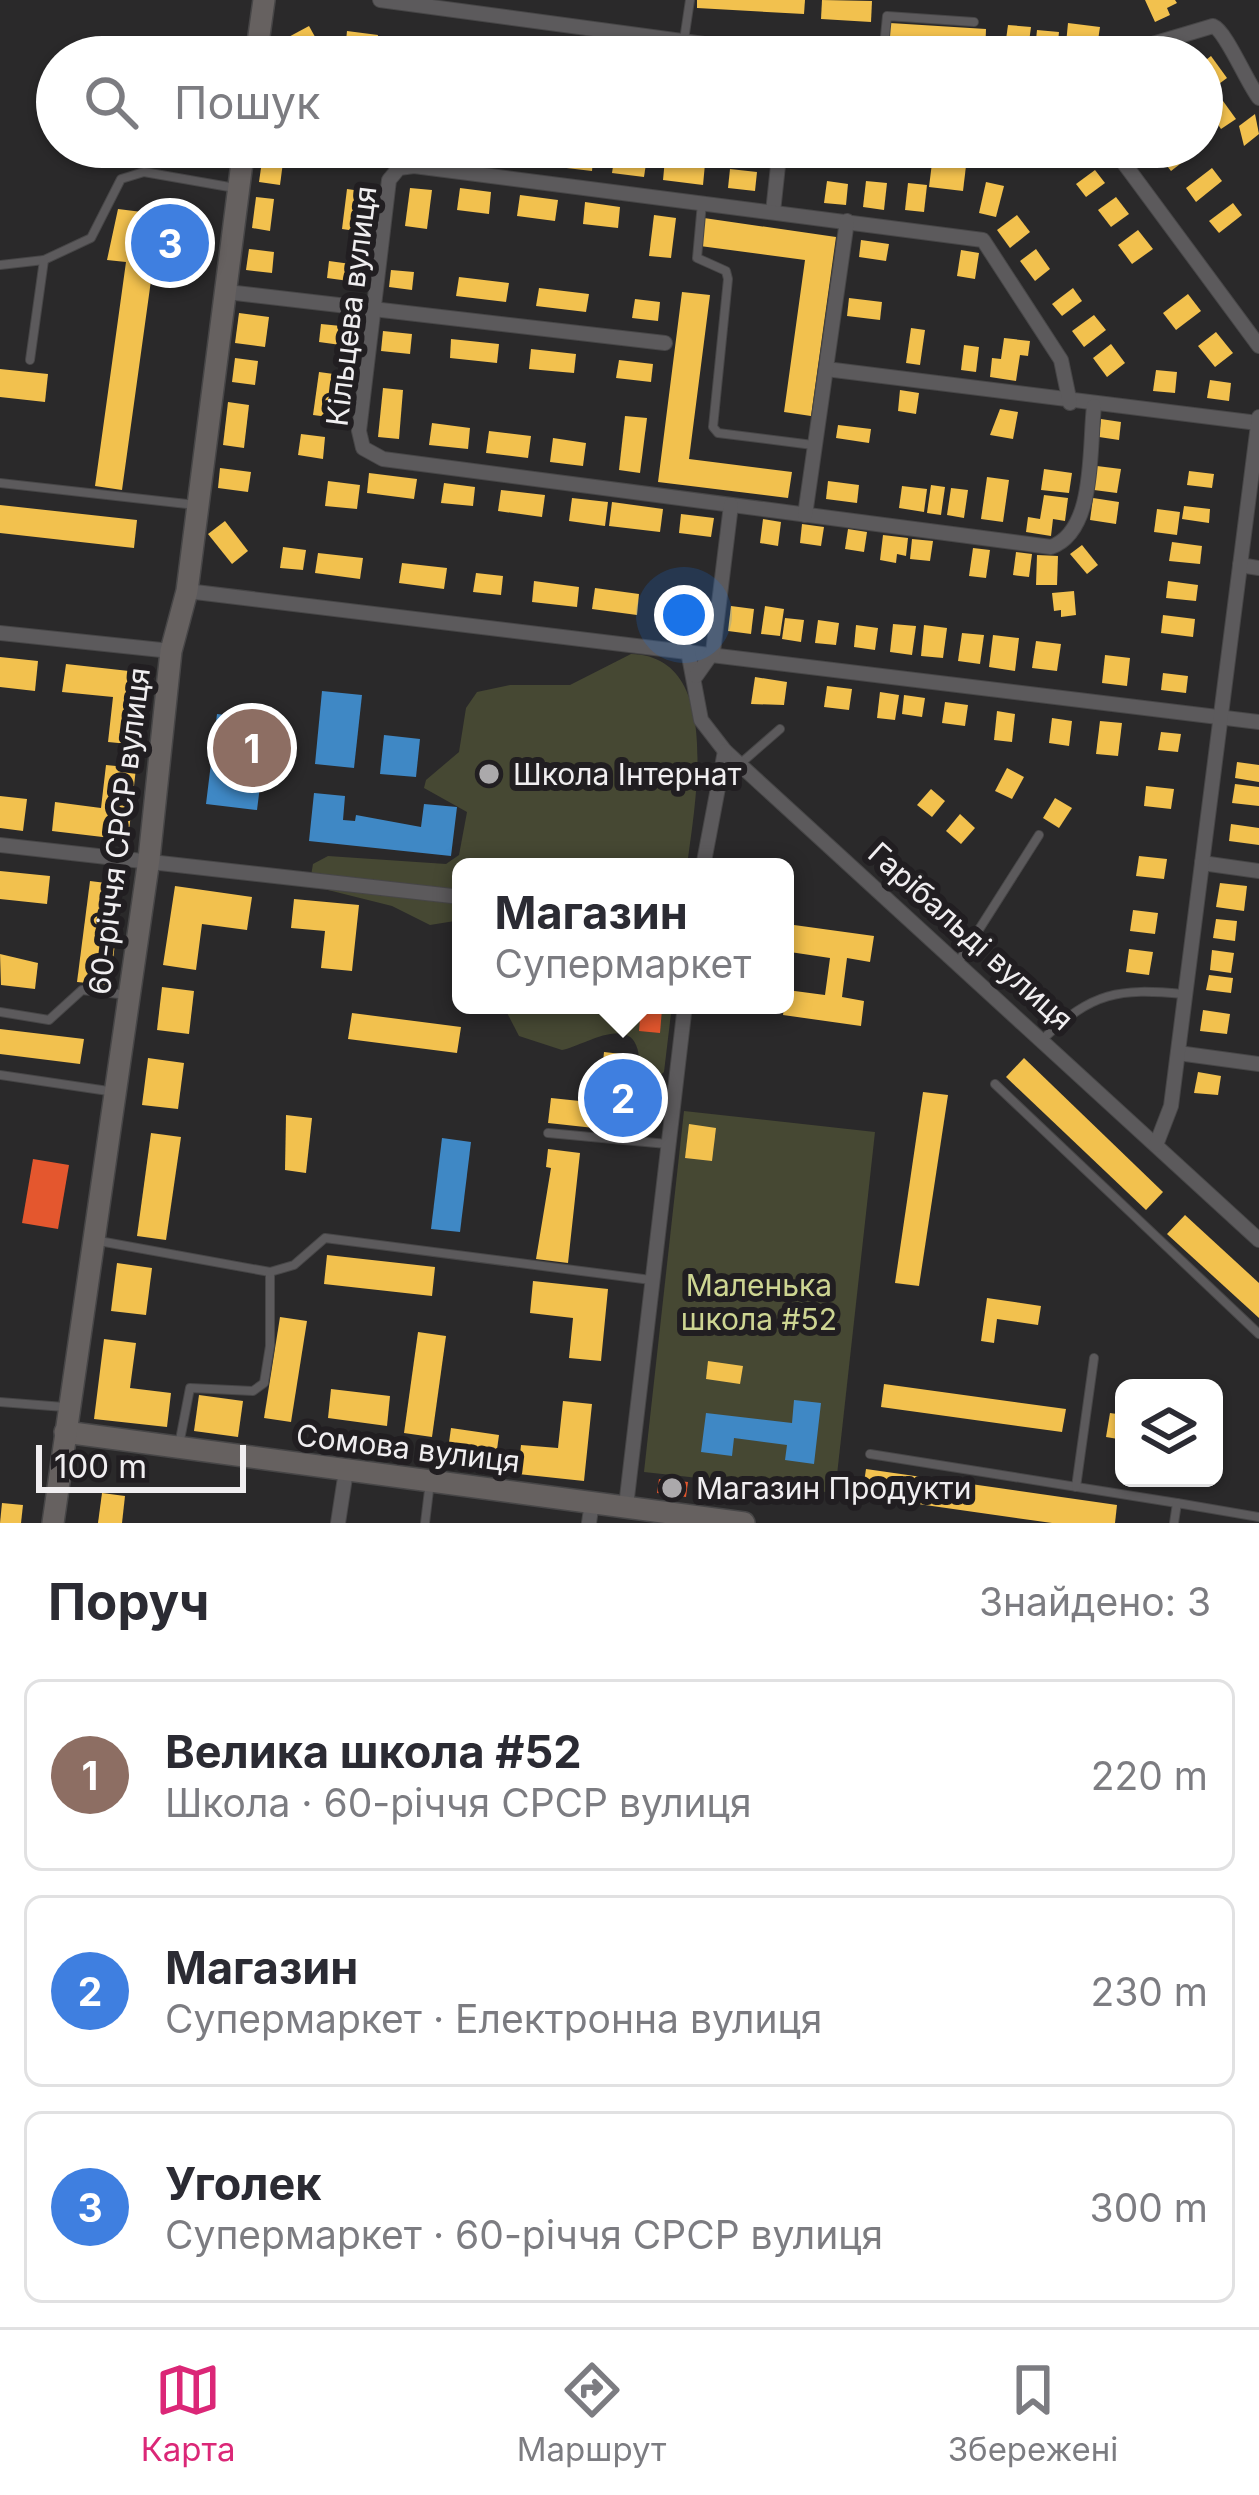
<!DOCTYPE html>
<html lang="uk">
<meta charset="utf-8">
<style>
:root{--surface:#fff;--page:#f2f2f3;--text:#2b2b33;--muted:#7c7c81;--line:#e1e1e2;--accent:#db2777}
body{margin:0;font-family:Inter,sans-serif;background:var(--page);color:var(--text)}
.controls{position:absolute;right:36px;bottom:36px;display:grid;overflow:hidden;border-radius:18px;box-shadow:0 3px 9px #0004}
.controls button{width:108px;height:108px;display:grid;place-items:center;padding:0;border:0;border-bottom:3px solid var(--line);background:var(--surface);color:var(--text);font:60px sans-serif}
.scale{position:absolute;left:36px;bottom:30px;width:210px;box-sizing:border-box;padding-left:12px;border:6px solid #f0eef0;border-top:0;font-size:33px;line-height:42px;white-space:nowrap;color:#f0eef0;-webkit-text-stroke:9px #211e21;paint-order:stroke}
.you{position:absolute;left:684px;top:615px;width:42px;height:42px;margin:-30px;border:9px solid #fff;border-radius:50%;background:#1a73e8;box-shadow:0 0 0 18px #1a73e833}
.badge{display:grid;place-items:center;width:78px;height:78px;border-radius:50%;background:var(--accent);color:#fff;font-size:39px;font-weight:700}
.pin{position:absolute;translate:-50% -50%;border:6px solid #fff;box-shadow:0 3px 12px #0006}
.popup{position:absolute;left:452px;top:858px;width:342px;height:156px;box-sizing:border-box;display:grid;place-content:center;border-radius:18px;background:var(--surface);filter:drop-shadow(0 3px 9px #0005);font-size:39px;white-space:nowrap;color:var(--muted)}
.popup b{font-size:45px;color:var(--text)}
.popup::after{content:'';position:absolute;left:50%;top:100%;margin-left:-24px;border:24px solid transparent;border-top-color:var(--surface)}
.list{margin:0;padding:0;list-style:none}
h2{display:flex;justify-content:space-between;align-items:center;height:156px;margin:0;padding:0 48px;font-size:51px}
h2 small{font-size:39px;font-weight:400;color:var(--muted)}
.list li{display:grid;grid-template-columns:78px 1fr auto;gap:36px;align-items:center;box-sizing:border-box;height:192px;margin:0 24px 24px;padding:0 24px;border:3px solid var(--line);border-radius:18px}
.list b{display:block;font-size:45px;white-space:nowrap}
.list p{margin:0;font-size:39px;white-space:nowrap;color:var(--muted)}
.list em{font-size:39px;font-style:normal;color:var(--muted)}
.icon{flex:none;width:66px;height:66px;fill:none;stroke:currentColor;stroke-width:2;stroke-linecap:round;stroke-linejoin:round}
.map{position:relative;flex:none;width:1259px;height:1523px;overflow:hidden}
.search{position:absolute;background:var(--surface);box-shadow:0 3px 9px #0004;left:36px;right:36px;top:36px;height:132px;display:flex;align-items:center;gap:30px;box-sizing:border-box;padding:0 42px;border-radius:66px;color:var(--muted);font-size:45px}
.sheet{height:804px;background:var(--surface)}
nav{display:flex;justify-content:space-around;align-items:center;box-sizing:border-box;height:168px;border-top:3px solid var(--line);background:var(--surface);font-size:33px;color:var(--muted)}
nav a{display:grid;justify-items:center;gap:6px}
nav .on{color:var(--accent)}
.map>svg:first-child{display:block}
.green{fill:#464833}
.homes{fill:#f2c14e}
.shops{fill:#e4572e}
.schools{fill:#3f88c5}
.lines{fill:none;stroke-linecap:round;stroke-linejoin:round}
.lane-casing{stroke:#474647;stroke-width:10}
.street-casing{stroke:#474647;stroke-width:16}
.secondary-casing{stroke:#474647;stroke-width:24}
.lane{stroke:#5c5a5c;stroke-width:8}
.street{stroke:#5c5a5c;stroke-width:14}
.secondary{stroke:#666160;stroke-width:21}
.poi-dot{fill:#aba9ab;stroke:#211e21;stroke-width:4.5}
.labels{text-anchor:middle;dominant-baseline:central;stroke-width:12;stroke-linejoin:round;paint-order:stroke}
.street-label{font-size:30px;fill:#f0eef0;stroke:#211e21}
.poi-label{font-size:30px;fill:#f0eef0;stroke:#211e21;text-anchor:start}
.park-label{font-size:30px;fill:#cdd592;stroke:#211e21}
</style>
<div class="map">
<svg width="1259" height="1523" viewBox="0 0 1259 1523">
<rect width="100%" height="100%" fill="#2a292a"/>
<g class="green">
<path d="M631 654C725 656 694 807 687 867H461V920L430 925 392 906 316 887 310 881 313 864 328 856 446 864 459 855 467 812 424 788 426 780 459 752 466 708 477 692 510 685H570Z"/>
<path d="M503 1005H672L664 1072 657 1078 644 1075C637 1064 641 1056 636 1045 625 1017 580 1047 562 1050L519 1036Z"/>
<polygon points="684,1111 875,1132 835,1493 644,1472"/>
</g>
<g class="homes">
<polygon points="697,0 805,0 804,14 697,8"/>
<polygon points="822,0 872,1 871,22 821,19"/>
<polygon points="1145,0 1175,0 1177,3 1167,8 1170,15 1155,22"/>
<polygon points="890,23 986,29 985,56 888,50"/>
<polygon points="1068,23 1100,27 1097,47 1066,44"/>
<polygon points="1008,25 1031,27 1028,49 1005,47"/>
<polygon points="309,26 319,44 295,57 276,57 270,47"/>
<polygon points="1037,30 1059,32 1057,51 1035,49"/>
<polygon points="347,31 378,35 375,56 345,52"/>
<polygon points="391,37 446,44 444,57 388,57"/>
<polygon points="1211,56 1227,78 1212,89 1202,75 1202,63"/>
<polygon points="1223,101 1236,119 1221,129 1209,111"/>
<polygon points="1255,114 1259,134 1244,146 1239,126"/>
<polygon points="264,147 285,147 280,185 259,182"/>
<polygon points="480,147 524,147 523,162 478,156"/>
<polygon points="544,147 594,150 592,171 541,165"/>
<polygon points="1173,147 1187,147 1193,154 1171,171 1160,157"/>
<polygon points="615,153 647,157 644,177 612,173"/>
<polygon points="665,159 705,164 703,185 663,180"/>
<polygon points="932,163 966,166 963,191 929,187"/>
<polygon points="1212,168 1222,181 1196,202 1186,188"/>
<polygon points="730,169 757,172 755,191 728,188"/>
<polygon points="1095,170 1105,183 1086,197 1076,184"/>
<polygon points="827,181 848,184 846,205 824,203"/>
<polygon points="866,181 887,183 884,210 863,207"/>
<polygon points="986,182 1004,186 996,217 979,213"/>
<polygon points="908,183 927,185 924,212 905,210"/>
<polygon points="410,188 432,190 427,229 405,226"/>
<polygon points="460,188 491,192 489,214 457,210"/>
<polygon points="347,189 368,192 363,232 342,229"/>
<polygon points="520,195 558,200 555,221 517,216"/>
<polygon points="256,197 274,199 270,231 252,228"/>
<polygon points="1116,197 1129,214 1111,227 1098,210"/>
<polygon points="585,202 620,207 618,228 583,224"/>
<polygon points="1233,203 1242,215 1219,233 1209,221"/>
<polygon points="118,209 174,216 167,268 153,266 122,490 95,486 126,262 107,260"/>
<polygon points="654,215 676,218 671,258 649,256"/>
<polygon points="1017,215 1030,232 1010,248 997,230"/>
<polygon points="704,218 836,237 811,416 784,412 805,260 700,246"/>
<polygon points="1138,230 1153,249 1132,264 1118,245"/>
<polygon points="861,240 889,244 886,261 859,257"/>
<polygon points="249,249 274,252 272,273 246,270"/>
<polygon points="1036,249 1050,269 1035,281 1020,261"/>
<polygon points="961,250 979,253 975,279 957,276"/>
<polygon points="329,261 358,265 356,282 327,278"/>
<polygon points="391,270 414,272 412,290 389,287"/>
<polygon points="459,277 509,283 506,302 456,296"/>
<polygon points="539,288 589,294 586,312 536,306"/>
<polygon points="1073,288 1082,301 1062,316 1052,304"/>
<polygon points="682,292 710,295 689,459 792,472 788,498 658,482"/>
<polygon points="1188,294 1201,311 1176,330 1163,313"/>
<polygon points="849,298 882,302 880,320 847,316"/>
<polygon points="635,299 660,302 658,321 632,318"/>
<polygon points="239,313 269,317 265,347 235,343"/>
<polygon points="1094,315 1106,330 1084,347 1072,331"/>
<polygon points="321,324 351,327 348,346 319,342"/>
<polygon points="911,328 925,330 920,365 906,363"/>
<polygon points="383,331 412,334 410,354 381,351"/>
<polygon points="1216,332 1233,353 1215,367 1198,346"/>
<polygon points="1004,338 1030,341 1028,356 1020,355 1016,381 990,377 992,358 1001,359"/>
<polygon points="451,339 499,344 497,363 450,358"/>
<polygon points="1111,344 1125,363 1107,377 1093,358"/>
<polygon points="964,345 979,347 976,372 961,370"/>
<polygon points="531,349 576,354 574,373 529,369"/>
<polygon points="235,358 258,361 255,385 232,382"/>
<polygon points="619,360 653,364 651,382 616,378"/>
<polygon points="0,369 48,374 45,402 0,397"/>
<polygon points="1156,370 1177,372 1175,393 1153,391"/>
<polygon points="319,372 341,375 336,418 313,415"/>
<polygon points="1210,380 1231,383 1229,401 1207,398"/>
<polygon points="383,388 403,390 399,439 378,437"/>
<polygon points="900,390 919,393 916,414 898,411"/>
<polygon points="228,402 249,405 244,448 223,445"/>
<polygon points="1000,409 1018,412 1013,439 990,435"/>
<polygon points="625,416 647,418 640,473 619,470"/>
<polygon points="1101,419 1121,422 1119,440 1099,437"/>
<polygon points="432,423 470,428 468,449 429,445"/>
<polygon points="838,425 871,429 869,443 836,438"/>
<polygon points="489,431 531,436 528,458 486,453"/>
<polygon points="301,434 325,437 323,459 298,455"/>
<polygon points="553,438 586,443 583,466 550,462"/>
<polygon points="1097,466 1121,469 1117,493 1094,490"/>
<polygon points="220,468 251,472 248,492 218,488"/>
<polygon points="1044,469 1072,473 1069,493 1041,490"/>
<polygon points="1189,471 1214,474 1212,488 1187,485"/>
<polygon points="369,473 417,479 414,499 367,493"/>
<polygon points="987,477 1009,480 1003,522 981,519"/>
<polygon points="328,481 360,485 357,509 325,506"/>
<polygon points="828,481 859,485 857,503 826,499"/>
<polygon points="444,483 475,487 473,506 441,503"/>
<polygon points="931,485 945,487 941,515 927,513"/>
<polygon points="902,486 927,489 924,512 899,508"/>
<polygon points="951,488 968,490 964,518 947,515"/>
<polygon points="501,490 545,495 542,517 498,511"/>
<polygon points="1044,495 1068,498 1065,521 1053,519 1051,536 1026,532 1028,517 1040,519"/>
<polygon points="572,498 608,502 605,526 569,521"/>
<polygon points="1093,498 1119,502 1116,524 1090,520"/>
<polygon points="612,502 663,509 660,532 609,526"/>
<polygon points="0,505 137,520 134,548 0,533"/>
<polygon points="1184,506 1210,509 1209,523 1182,519"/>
<polygon points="1157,509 1180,512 1177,535 1154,532"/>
<polygon points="681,514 714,518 711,537 679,533"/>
<polygon points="763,519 781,522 778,546 760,543"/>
<polygon points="225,521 248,551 232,564 208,534"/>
<polygon points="802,524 824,527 821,546 800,543"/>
<polygon points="848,529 867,532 864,552 845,549"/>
<polygon points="883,535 908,538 906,556 897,554 896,563 880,560"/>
<polygon points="912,539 933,541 930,561 910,559"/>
<polygon points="1172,542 1202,546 1200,564 1169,561"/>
<polygon points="1082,545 1098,565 1087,574 1070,554"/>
<polygon points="283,547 306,550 303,570 280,568"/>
<polygon points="973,548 990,550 986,578 969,576"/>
<polygon points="1016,552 1032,554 1029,577 1013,575"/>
<polygon points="318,553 363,558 360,579 315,573"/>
<polygon points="1037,555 1058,556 1057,585 1036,585"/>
<polygon points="402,563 447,568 444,589 399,583"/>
<polygon points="476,573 503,576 501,595 473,592"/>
<polygon points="534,581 579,587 577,607 532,602"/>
<polygon points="1168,581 1198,585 1196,601 1166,598"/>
<polygon points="595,588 639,594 637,615 592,609"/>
<polygon points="1074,591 1076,615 1061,617 1061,610 1054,611 1052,593"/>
<polygon points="666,599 696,602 694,622 664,618"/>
<polygon points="731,606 754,609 751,634 728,631"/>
<polygon points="765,606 784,609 780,636 761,634"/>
<polygon points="1163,615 1195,619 1193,637 1161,633"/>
<polygon points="785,618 804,620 801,642 782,639"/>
<polygon points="818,620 839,623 836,645 815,643"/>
<polygon points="893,624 916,626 912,655 890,652"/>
<polygon points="856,625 878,628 875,650 854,647"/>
<polygon points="924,625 947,628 943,658 921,656"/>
<polygon points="962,633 984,635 980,664 958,661"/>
<polygon points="993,635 1019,638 1015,671 989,667"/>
<polygon points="1036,641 1061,644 1057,671 1032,668"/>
<polygon points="1105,655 1130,658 1127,686 1102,683"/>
<polygon points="0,657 38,661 35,691 0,687"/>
<polygon points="66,664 147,673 139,745 108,742 113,697 62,692"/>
<polygon points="1163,673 1188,676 1186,693 1161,690"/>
<polygon points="755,677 787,682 784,705 751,704"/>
<polygon points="827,686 852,689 849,710 824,707"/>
<polygon points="880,692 899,695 895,720 877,718"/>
<polygon points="904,695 925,698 922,717 902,714"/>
<polygon points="945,702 968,705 965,726 942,723"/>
<polygon points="997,711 1015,714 1012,742 994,740"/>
<polygon points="1052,718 1072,721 1069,746 1049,743"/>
<polygon points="1100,721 1122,723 1118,756 1096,754"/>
<polygon points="1161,732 1181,734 1178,752 1158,750"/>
<polygon points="1237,762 1259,765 1259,782 1235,778"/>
<polygon points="106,765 136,768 128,840 52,831 55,802 101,808"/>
<polygon points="1007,768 1024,777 1012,799 995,791"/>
<polygon points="1235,784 1259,787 1259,806 1232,803"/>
<polygon points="1146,786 1174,789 1171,809 1144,806"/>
<polygon points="931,789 945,801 932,817 917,805"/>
<polygon points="0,796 27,799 23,831 0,828"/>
<polygon points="1055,798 1072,808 1059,828 1043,818"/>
<polygon points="960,814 975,828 961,844 946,831"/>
<polygon points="1231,824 1259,828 1259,845 1229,841"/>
<polygon points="1139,856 1167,859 1164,879 1136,876"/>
<polygon points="0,871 50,876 47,904 0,899"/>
<polygon points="90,881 122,885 110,985 77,982"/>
<polygon points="1220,883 1247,886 1244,911 1216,907"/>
<polygon points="175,886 252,897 247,930 202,924 196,970 163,965"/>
<polygon points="294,899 359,905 352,971 321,968 325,931 291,928"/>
<polygon points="1133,910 1158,913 1155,934 1130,931"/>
<polygon points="1216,919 1237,921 1235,941 1213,938"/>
<polygon points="794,925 874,936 870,962 847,958 842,997 864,1001 861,1026 783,1015 787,990 825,995 830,958 790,952"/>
<polygon points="1129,949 1153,952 1149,975 1126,972"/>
<polygon points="1212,950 1234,953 1231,973 1210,970"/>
<polygon points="0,954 38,963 35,989 1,985"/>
<polygon points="1209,975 1233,978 1231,993 1206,990"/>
<polygon points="162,987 194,991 189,1034 157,1030"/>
<polygon points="1203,1010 1230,1014 1227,1034 1200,1031"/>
<polygon points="352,1013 461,1027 457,1053 348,1039"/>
<polygon points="0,1029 84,1039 80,1064 0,1054"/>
<polygon points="604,1052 630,1055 622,1131 548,1123 551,1098 599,1103"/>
<polygon points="148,1058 184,1063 178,1109 142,1105"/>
<polygon points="1024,1058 1163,1192 1146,1210 1006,1077"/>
<polygon points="1198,1072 1221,1076 1218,1095 1194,1093"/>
<polygon points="923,1092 948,1095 919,1286 895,1283"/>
<polygon points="286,1115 312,1118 306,1173 285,1170"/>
<polygon points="689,1124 716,1128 712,1161 685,1158"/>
<polygon points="151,1133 181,1137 166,1240 137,1236"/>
<polygon points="548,1149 580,1153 568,1263 536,1259 551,1168 546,1167"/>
<polygon points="1185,1215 1259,1283 1259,1318 1167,1234"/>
<polygon points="327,1255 435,1267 432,1296 324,1284"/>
<polygon points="117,1263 152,1268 146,1315 111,1311"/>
<polygon points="533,1281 608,1289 601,1361 569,1358 573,1318 530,1313"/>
<polygon points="987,1298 1041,1306 1038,1325 997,1319 994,1343 981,1341"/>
<polygon points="280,1317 307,1321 291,1422 264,1418"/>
<polygon points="418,1332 446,1336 432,1437 404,1433"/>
<polygon points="104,1339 136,1343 130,1388 171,1393 167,1427 94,1419"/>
<polygon points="708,1361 743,1366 740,1384 706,1379"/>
<polygon points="884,1384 1066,1409 1062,1432 881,1407"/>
<polygon points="331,1389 390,1396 387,1426 328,1418"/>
<polygon points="199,1395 243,1401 238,1437 194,1431"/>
<polygon points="563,1401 592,1404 584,1481 518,1474 521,1445 558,1448"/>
<polygon points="1110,1413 1124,1415 1124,1440 1106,1437"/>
<polygon points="451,1428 499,1435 494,1471 446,1464"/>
<polygon points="866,1469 1117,1505 1115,1523 1052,1523 862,1496"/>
<polygon points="102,1493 125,1496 122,1523 98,1523"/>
<polygon points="2,1503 23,1505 21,1523 0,1523"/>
</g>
<g class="shops">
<polygon points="641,1007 662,1009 660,1033 639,1031"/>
<polygon points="33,1159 69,1165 58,1229 22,1223"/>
<polygon points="659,1479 688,1482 686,1497 657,1493"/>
</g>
<g class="schools">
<polygon points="322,691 362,695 354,768 315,764"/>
<polygon points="217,714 267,720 263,751 247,749 244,776 261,778 257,810 206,804"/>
<polygon points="384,735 420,739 416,777 380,774"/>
<polygon points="314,793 345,796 343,820 355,821 356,815 421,827 424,804 457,807 451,856 309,841"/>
<polygon points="442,1138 471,1142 460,1232 431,1229"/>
<polygon points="794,1400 821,1403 814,1464 785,1460 787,1445 734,1438 732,1456 701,1452 706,1413 792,1423"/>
</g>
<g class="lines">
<g class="lane-casing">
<g id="lane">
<polyline points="684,40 690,0"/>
<polyline points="883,57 887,16 974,22"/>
<polyline points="702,203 697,258 726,271 728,279 713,427 718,433 813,445"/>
<polyline points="0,265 44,260 91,238 121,179 144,172 235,188"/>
<polyline points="30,360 44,260"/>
<polyline points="0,483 196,505"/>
<polyline points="741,763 780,729"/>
<polyline points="959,961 1039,835"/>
<polyline points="0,1012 49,1020 82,990 128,995"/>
<path d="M1044 1038C1093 992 1118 988 1183 994"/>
<polyline points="0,1075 115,1092"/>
<polyline points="995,1084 1259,1334"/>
<polyline points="548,1133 667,1144"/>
<polyline points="99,1241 270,1272 270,1346 264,1383 253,1391 190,1388 179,1445"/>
<polyline points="270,1272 294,1265 325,1238 651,1280"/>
<polyline points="0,1402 64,1407"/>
<polyline points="870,1454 1177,1503"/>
<polyline points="1076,1487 1094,1358"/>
<polyline points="425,1523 430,1482"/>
<polyline points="1174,1523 1177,1503 1259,1517"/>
</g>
</g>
<g class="street-casing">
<g id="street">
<polyline points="380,0 801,57"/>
<path d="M1109 57 1213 26C1226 31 1246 81 1259 98"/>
<polyline points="1112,147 1259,346"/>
<polyline points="773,212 780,147"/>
<polyline points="227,292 665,343"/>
<polyline points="826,369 1258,423"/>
<path d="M1070 403 1061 360 983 240 414 166 399 168 389 180 359 431 363 448 383 459 1051 547C1096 531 1089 448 1094 406"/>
<polyline points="805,515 847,221"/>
<polyline points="1240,565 1259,568"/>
<polyline points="187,591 1259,722"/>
<polyline points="0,633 171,651"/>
<polyline points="688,651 701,720 725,751 1259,1240"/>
<polyline points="696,676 713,652 731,505"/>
<polyline points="0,845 461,897"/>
<polyline points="1202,863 1259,871"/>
<polyline points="703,867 725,751"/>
<polyline points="1178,1053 1259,1064"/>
<polyline points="1156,1145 1171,1106 1259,417"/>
<polyline points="626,1506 685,1005"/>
<polyline points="338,1523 346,1471"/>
<polyline points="589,1523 592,1502"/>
</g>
</g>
<g class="secondary-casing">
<g id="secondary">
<polyline points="256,57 264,0"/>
<polyline points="65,1432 744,1523"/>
<polyline points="53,1523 149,859 171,651 187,591 244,147"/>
</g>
</g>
<use href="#lane" class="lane"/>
<use href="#street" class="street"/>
<use href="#secondary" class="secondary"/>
</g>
<g class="poi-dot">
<circle cx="489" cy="774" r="12"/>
<circle cx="672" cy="1488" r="12"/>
</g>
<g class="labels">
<g class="street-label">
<text transform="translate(351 306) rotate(-83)">Кільцева вулиця</text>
<text transform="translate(119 831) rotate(-83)">60-річчя СРСР вулиця</text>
<text transform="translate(971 936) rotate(42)">Гарібальді вулиця</text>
<text transform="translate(408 1448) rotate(7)">Сомова вулиця</text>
</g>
<g class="poi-label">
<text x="513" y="774">Школа Інтернат</text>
<text x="696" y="1488">Магазин Продукти</text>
</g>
<g class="park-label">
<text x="759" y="1285">Маленька<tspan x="759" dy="34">школа #52</tspan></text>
</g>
</g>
</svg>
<div class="controls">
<button><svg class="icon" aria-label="layers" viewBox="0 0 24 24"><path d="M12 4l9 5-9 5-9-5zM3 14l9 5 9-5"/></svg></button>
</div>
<div class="scale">100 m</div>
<div class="you"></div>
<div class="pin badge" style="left:252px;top:748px;background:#8d6e63">1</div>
<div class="pin badge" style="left:623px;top:1098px;background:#3f7fe0">2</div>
<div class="popup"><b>Магазин</b>Супермаркет</div>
<div class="pin badge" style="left:170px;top:243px;background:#3f7fe0">3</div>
<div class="search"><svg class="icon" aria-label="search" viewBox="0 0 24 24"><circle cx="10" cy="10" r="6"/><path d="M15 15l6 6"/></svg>Пошук</div>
</div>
<section class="sheet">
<h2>Поруч<small>Знайдено: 3</small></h2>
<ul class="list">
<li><span class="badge" style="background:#8d6e63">1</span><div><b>Велика школа #52</b><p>Школа · 60-річчя СРСР вулиця</p></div><em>220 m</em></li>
<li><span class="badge" style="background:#3f7fe0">2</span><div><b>Магазин</b><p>Супермаркет · Електронна вулиця</p></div><em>230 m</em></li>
<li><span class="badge" style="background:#3f7fe0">3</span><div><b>Уголек</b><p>Супермаркет · 60-річчя СРСР вулиця</p></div><em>300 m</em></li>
</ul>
</section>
<nav>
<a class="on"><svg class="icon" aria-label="map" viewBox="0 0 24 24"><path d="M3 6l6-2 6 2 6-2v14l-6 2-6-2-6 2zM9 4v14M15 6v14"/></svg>Карта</a>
<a><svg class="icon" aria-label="directions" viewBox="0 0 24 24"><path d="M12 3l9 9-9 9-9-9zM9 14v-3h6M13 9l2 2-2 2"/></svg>Маршрут</a>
<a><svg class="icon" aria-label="saved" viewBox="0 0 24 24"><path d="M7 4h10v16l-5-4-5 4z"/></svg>Збережені</a>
</nav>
